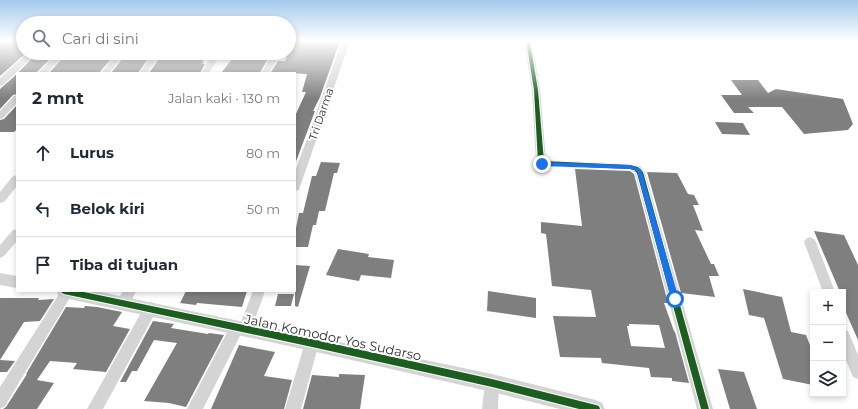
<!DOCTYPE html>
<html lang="id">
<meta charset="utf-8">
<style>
:root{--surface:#fff;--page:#f2f2f3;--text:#1f2937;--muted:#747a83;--line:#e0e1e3}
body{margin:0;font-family:Montserrat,sans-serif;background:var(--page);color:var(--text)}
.controls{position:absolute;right:12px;bottom:12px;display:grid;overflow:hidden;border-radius:0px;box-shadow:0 2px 6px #0003}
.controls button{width:36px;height:36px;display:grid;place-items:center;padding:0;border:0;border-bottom:1px solid var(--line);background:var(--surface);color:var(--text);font:20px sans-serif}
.stop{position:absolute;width:12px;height:12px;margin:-9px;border:3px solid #1a73e8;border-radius:50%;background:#fff}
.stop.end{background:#1a73e8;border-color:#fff;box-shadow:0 1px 4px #0008}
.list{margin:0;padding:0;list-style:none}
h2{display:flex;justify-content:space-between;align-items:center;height:52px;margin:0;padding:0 16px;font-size:17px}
h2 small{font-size:13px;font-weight:400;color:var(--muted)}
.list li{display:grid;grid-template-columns:26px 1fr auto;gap:12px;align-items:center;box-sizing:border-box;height:56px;padding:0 16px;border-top:1px solid var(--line)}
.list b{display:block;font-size:15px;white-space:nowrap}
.list em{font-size:13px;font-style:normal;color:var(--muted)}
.icon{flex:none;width:22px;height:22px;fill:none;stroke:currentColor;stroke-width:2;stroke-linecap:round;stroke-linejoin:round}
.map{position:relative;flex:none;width:858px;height:409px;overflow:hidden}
.search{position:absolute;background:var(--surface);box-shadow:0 2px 6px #0003;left:16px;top:16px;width:280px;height:44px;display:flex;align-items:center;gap:10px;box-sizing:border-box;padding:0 14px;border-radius:22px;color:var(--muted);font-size:15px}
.panel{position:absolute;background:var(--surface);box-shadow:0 2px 6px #0003;left:16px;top:72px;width:280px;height:220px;border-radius:0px}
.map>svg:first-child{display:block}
.building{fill:#7f7f7f;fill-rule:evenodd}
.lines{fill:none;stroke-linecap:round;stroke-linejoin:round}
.minor{fill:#d4d4d4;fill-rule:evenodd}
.tertiary{fill:#d4d4d4;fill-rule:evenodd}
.cycleway-casing{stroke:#fff;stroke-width:2}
.cycleway{fill:#1b5e20;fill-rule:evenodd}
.route{fill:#1a73e8}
.labels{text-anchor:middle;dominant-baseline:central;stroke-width:4;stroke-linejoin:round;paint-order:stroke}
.street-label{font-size:11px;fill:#303030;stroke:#fff}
.near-street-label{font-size:13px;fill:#303030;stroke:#fff}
</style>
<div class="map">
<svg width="858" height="409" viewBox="0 0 858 409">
<rect width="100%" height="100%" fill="#fff"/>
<g class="building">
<polygon points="0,41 23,41 23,53 26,53 0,76"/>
<polygon points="293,41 340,41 320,97 313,111 315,111 295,164 295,116 306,92 302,92 307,74 271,72 278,61 285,61"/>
<polygon points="37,53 56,53 36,73 18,73"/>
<polygon points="67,53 116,53 99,73 49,73"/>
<polygon points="127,53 152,53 138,73 111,73"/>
<polygon points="163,53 208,53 202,62 204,62 202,64 205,64 200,73 149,73"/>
<polygon points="247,53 264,53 259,60 267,60 260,73 221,73 233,58 242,58"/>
<polygon points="17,74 17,94 13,95 0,109 0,89"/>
<polygon points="731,80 758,80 768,93 776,89 843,99 853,124 848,130 804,134 782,107 748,107 754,113 734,113 721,95 742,95"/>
<polygon points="17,105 17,129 14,132 0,132 0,120 4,119"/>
<polygon points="715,122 743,123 750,135 722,134"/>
<polygon points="321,162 340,163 337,173 334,173 325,211 319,211 316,225 313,225 308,247 295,247 295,233 299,213 303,213 312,176 316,176"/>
<path d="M575 169 630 171 634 174 668 303H664L674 331 675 332 689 383 672 381V378L651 377 649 368 602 363 601 358 560 357 553 316 596 317 591 290 552 286 546 234 541 233V222L582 226ZM629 324 659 325 665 348 631 346 627 326H629Z"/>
<polygon points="647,172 677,173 688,194 694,195 699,205 693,205 703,231 695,230 711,264 714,264 719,276 709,276 715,297 681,293"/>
<polygon points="814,231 844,235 858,265 858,340 843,306 846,307 843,301 843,292 840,292"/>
<polygon points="338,249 369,254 368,257 394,260 391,278 361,275 359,281 326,275"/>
<polygon points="295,265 310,266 298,307 295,306"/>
<polygon points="743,289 782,297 791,332 806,335 813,353 813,385 783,379 764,318 749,315"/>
<polygon points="186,291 247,291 242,307 197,303 196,305 180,303"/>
<polygon points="488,291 536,298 536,318 487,311"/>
<polygon points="278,294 294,294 291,306 275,306"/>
<polygon points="0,298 39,298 38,300 54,299 40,321 24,322 0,360 15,361 7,372 0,372"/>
<polygon points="85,306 97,307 122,312 113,326 130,329 106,372 73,369 77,363 50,361 37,380 54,383 37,409 3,409 6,407 27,374 26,374 66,307 84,308"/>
<polygon points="153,321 174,324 171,328 208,334 209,333 224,335 186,407 169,403 144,401 177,343 154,340 137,371 132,371 126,382 120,382"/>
<polygon points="239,345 275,352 264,376 292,380 284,409 211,409"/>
<polygon points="718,369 744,372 757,409 730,409"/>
<polygon points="339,374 365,375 360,409 303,409 312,375 339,377"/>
</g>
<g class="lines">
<g class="minor">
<polygon points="342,41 350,41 300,187 299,190 295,191 295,172"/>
<polygon points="524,41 532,41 540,90 546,160 630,164 640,166 645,172 713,409 697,409 635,173 630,170 541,166 536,163 532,90"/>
<polygon points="28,53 36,53 3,85 0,86 0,78"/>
<polygon points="58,53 66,53 47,73 38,73"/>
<polygon points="118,53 126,53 109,73 101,73"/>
<polygon points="154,53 162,53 147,73 139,73"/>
<polygon points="214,53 222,53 209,73 201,73"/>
<polygon points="273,53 281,53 269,73 261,73"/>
<polygon points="17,95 17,103 3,118 0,119 0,111 14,96"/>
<polygon points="17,175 17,186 4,202 0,203 0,192 13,176"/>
<polygon points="17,229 17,241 4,256 0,258 0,245 13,230"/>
<polygon points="810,237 814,239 816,242 835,292 823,292 804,242 806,239"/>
<polygon points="61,291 74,291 5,406 0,409 0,387"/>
<path d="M123 291H136C132 299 129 310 118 306L116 302Z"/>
<polygon points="253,291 265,291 250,333 245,335 241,334 203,409 187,409 232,323 237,321 241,322"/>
<polygon points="151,302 156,304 158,308 103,409 87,409 146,304"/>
<polygon points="843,330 848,331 858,355 858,379 853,377 843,353"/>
<polygon points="312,336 317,338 319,343 301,409 285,409 305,343 307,338"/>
<polygon points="492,376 497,378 499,383 498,409 482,409 485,383 487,378"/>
</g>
<g class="tertiary">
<polygon points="0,273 17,276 17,288 0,285"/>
<polygon points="56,291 96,291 492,374 596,400 602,403 605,409 560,409 492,392 312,351 64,298 59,296"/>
</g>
<g class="cycleway-casing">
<g id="cycleway">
<polygon points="526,41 530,41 538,90 544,161 630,165 638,167 643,172 709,409 701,409 637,173 634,170 630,169 541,165 538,163 534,90"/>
<polygon points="60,291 79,291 312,339 492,379 596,405 599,406 600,409 579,409 492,387 312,347 64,294 62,293"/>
</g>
</g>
<use href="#cycleway" class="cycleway"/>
</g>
<linearGradient id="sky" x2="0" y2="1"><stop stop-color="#a2caec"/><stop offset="0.41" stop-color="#fff"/><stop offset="1" stop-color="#fff" stop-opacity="0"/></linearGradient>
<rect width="858" height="99" fill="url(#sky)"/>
<polygon class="route" points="540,162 630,165 641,169 679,299 678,301 672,301 671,299 637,171 630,169 542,166 540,165"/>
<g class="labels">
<g class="street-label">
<text transform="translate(321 114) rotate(-71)">Tri Darma</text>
</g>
<g class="near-street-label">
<text transform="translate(333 337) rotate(12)">Jalan Komodor Yos Sudarso</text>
</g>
</g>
</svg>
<div class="controls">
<button>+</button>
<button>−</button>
<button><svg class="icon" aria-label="layers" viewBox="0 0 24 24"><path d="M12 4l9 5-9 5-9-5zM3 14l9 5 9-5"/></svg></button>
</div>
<div class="stop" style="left:675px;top:299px"></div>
<div class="stop end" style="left:542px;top:164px"></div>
<div class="search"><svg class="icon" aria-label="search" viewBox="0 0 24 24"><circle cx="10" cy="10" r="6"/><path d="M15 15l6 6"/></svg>Cari di sini</div>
<section class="panel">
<h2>2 mnt<small>Jalan kaki · 130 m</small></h2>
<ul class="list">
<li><svg class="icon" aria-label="ahead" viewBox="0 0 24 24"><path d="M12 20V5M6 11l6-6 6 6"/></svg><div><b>Lurus</b></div><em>80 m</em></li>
<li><svg class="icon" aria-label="left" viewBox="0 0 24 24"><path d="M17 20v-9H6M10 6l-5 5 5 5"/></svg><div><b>Belok kiri</b></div><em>50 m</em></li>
<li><svg class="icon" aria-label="arrive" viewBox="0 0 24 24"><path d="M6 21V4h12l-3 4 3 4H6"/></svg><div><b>Tiba di tujuan</b></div></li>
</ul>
</section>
</div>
